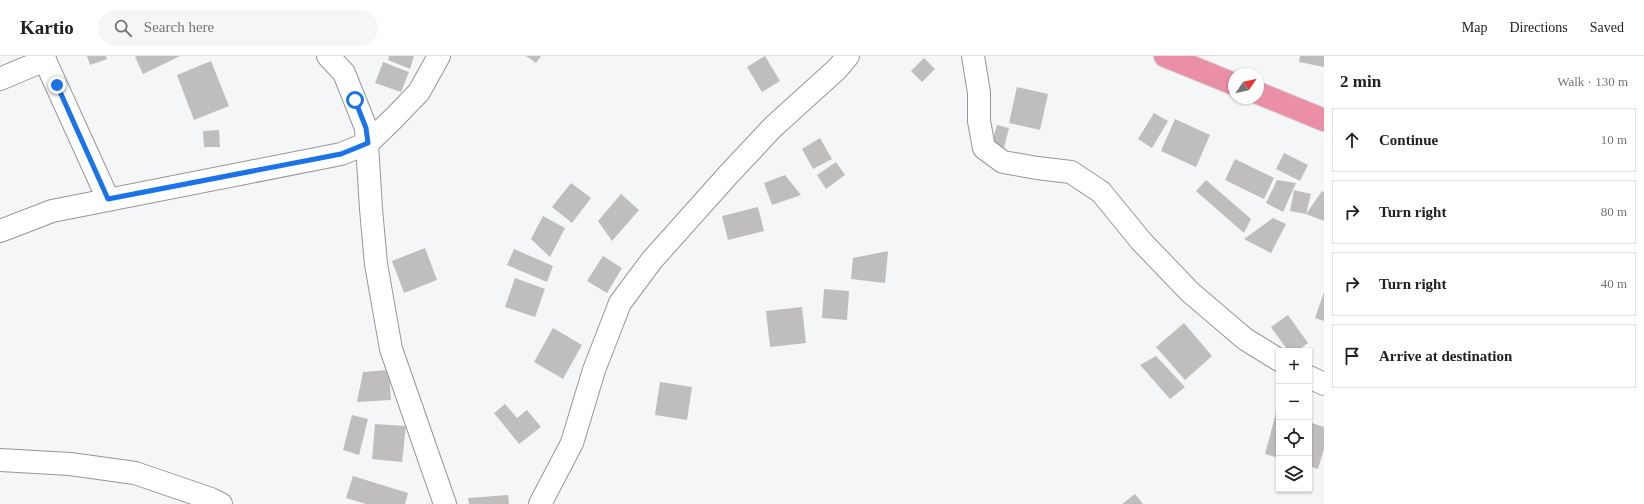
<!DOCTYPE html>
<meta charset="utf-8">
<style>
:root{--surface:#fff;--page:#f6f6f6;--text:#202124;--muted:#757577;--line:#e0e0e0}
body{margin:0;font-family:Georgia,serif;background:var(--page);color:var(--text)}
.controls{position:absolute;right:12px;bottom:12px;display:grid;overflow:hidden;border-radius:0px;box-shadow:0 1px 3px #0004}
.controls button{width:36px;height:36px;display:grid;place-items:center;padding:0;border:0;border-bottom:1px solid var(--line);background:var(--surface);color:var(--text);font:20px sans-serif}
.compass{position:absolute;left:1228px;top:12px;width:36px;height:36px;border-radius:50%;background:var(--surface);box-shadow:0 1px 3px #0004;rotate:56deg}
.stop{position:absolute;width:12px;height:12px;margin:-9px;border:3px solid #1a73e8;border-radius:50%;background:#fff}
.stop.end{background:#1a73e8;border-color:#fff;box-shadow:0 1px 4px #0008}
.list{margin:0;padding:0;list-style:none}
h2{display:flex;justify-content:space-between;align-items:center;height:52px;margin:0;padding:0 16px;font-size:17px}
h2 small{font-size:13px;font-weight:400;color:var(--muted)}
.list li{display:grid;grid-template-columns:26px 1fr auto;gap:12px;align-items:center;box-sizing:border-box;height:64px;margin:0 8px 8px;padding:0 8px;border:1px solid var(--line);border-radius:0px}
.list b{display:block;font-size:15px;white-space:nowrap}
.list em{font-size:13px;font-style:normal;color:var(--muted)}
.icon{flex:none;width:22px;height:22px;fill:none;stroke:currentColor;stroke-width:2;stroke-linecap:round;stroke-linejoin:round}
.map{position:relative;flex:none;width:1324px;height:448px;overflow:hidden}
header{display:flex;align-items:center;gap:24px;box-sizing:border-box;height:56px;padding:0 20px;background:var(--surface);border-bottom:1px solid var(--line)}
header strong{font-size:19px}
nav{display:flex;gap:22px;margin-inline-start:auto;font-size:14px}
.search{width:280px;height:36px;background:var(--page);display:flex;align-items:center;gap:10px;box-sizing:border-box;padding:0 14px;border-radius:22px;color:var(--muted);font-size:15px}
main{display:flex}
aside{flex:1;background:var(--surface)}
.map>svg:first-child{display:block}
.building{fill:#bfbebd}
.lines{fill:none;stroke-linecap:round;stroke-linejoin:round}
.minor-casing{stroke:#969697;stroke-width:24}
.trunk-casing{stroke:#d3d3d3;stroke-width:24}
.minor{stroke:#fff;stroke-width:22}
.trunk{stroke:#eb8fa7;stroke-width:22}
.route{stroke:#1a73e8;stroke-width:5}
</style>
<header>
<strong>Kartio</strong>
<div class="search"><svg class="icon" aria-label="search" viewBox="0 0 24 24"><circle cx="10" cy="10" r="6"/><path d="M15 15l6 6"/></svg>Search here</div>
<nav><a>Map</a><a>Directions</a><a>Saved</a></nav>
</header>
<main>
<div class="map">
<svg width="1324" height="448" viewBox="0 0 1324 448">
<rect width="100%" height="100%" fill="#f5f6f7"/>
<g class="building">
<polygon points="87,0 106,0 107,3 90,9"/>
<polygon points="137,0 180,0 143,18 135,1"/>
<polygon points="389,0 414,0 410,13 388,4"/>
<polygon points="526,0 541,0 536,7"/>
<polygon points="765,0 780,25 762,36 747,11"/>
<polygon points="1300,0 1324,0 1324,11 1299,6"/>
<polygon points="924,2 935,13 922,26 911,15"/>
<polygon points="211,5 229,50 194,64 177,19"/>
<polygon points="383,6 409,16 401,36 375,27"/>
<polygon points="1017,31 1048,38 1040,74 1009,67"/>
<polygon points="1154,57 1168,65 1152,92 1138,83"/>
<polygon points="1175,63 1210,79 1196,111 1161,95"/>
<polygon points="997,69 1009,72 1004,92 991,89"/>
<polygon points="219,74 220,91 204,91 203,75"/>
<polygon points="820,82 832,103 813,113 802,93"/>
<polygon points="1284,97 1308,109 1300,125 1276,113"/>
<polygon points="1235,103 1274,122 1264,143 1225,124"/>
<polygon points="836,106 845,119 826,133 817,119"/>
<polygon points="785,119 801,139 772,149 764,127"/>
<polygon points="1206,124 1251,163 1244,177 1196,135"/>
<polygon points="1277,124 1296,127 1283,156 1266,147"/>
<polygon points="571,127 591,142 572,167 552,151"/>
<polygon points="1294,134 1311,138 1306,158 1290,155"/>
<polygon points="1322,135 1324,136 1324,165 1306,158"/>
<polygon points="621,138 639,154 612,185 598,165"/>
<polygon points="758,151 764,175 728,184 722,160"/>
<polygon points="543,160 565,172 550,201 531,183"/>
<polygon points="1273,162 1286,168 1271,197 1244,183"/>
<polygon points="425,192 437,224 404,237 392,205"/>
<polygon points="514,193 553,210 547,226 507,209"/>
<polygon points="888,195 885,227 851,223 853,202"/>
<polygon points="603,200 622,212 607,237 587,225"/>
<polygon points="515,222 545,233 535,261 505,251"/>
<polygon points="824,233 849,235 847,264 822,262"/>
<polygon points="1324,236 1324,265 1315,262"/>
<polygon points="802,251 806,287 770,291 766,255"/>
<polygon points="1288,259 1308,287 1297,295 1288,295 1271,271"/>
<polygon points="1184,267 1212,300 1185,324 1156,291"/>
<polygon points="553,272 582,289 563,323 534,306"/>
<polygon points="1156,300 1185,331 1170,343 1140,309"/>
<polygon points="389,314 391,344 357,346 363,316"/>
<polygon points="660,326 692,331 687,364 655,359"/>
<polygon points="505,348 517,362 527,354 541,371 519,388 494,357"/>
<polygon points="1276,357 1279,358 1279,402 1265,398"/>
<polygon points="352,359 368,363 359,399 343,394"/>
<polygon points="1309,366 1324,371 1324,393 1318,413 1309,410"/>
<polygon points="375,368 406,370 402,406 372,403"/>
<polygon points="353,420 408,437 405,448 366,448 346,442"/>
<polygon points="1135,438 1143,448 1122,448"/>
<polygon points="508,439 509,448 469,448 468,442"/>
</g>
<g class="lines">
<g class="minor-casing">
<g id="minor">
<polyline points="43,0 108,143"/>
<polyline points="328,0 344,17 366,72 371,153 376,208 391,293 445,448"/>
<polyline points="973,0 979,37 979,65 984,92 1003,106 1037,112 1071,116 1101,136 1141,185 1190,236 1245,283 1279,304"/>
<polyline points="0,23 45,4"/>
<polyline points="0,175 52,155 341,98 368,87 394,62 419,36 439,0"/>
<polyline points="1309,321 1324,328"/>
<polyline points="0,404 70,408 135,417 211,443 221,448"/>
<polyline points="540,448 572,387 594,314 620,247 652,204 728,119 773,71 837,13 848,0"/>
</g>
</g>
<g class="trunk-casing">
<g id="trunk">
<polyline points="1165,0 1234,28"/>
<polyline points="1258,37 1324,64"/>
</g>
</g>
<use href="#minor" class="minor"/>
<use href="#trunk" class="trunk"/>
</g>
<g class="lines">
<polyline class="route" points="57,29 108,143 341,98 368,87 366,72 355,44"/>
</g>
</svg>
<div class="controls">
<button>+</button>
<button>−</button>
<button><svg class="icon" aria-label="locate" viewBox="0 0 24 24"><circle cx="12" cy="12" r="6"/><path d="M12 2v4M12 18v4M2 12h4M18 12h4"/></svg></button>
<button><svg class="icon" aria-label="layers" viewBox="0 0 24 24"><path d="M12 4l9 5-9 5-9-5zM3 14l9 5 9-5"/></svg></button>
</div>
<svg class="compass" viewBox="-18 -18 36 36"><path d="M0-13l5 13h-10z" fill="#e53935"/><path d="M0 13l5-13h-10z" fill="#757577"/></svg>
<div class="stop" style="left:355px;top:44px"></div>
<div class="stop end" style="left:57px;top:29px"></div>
</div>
<aside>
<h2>2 min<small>Walk · 130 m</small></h2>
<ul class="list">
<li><svg class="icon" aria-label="ahead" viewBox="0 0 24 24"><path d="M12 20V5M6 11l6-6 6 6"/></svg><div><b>Continue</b></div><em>10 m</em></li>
<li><svg class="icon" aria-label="right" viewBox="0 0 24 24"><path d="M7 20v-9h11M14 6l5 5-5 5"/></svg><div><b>Turn right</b></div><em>80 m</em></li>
<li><svg class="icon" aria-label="right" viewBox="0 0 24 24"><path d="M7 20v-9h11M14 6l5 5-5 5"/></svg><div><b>Turn right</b></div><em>40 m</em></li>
<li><svg class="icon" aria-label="arrive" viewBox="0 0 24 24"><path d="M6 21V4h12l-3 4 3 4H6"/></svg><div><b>Arrive at destination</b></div></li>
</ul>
</aside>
</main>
